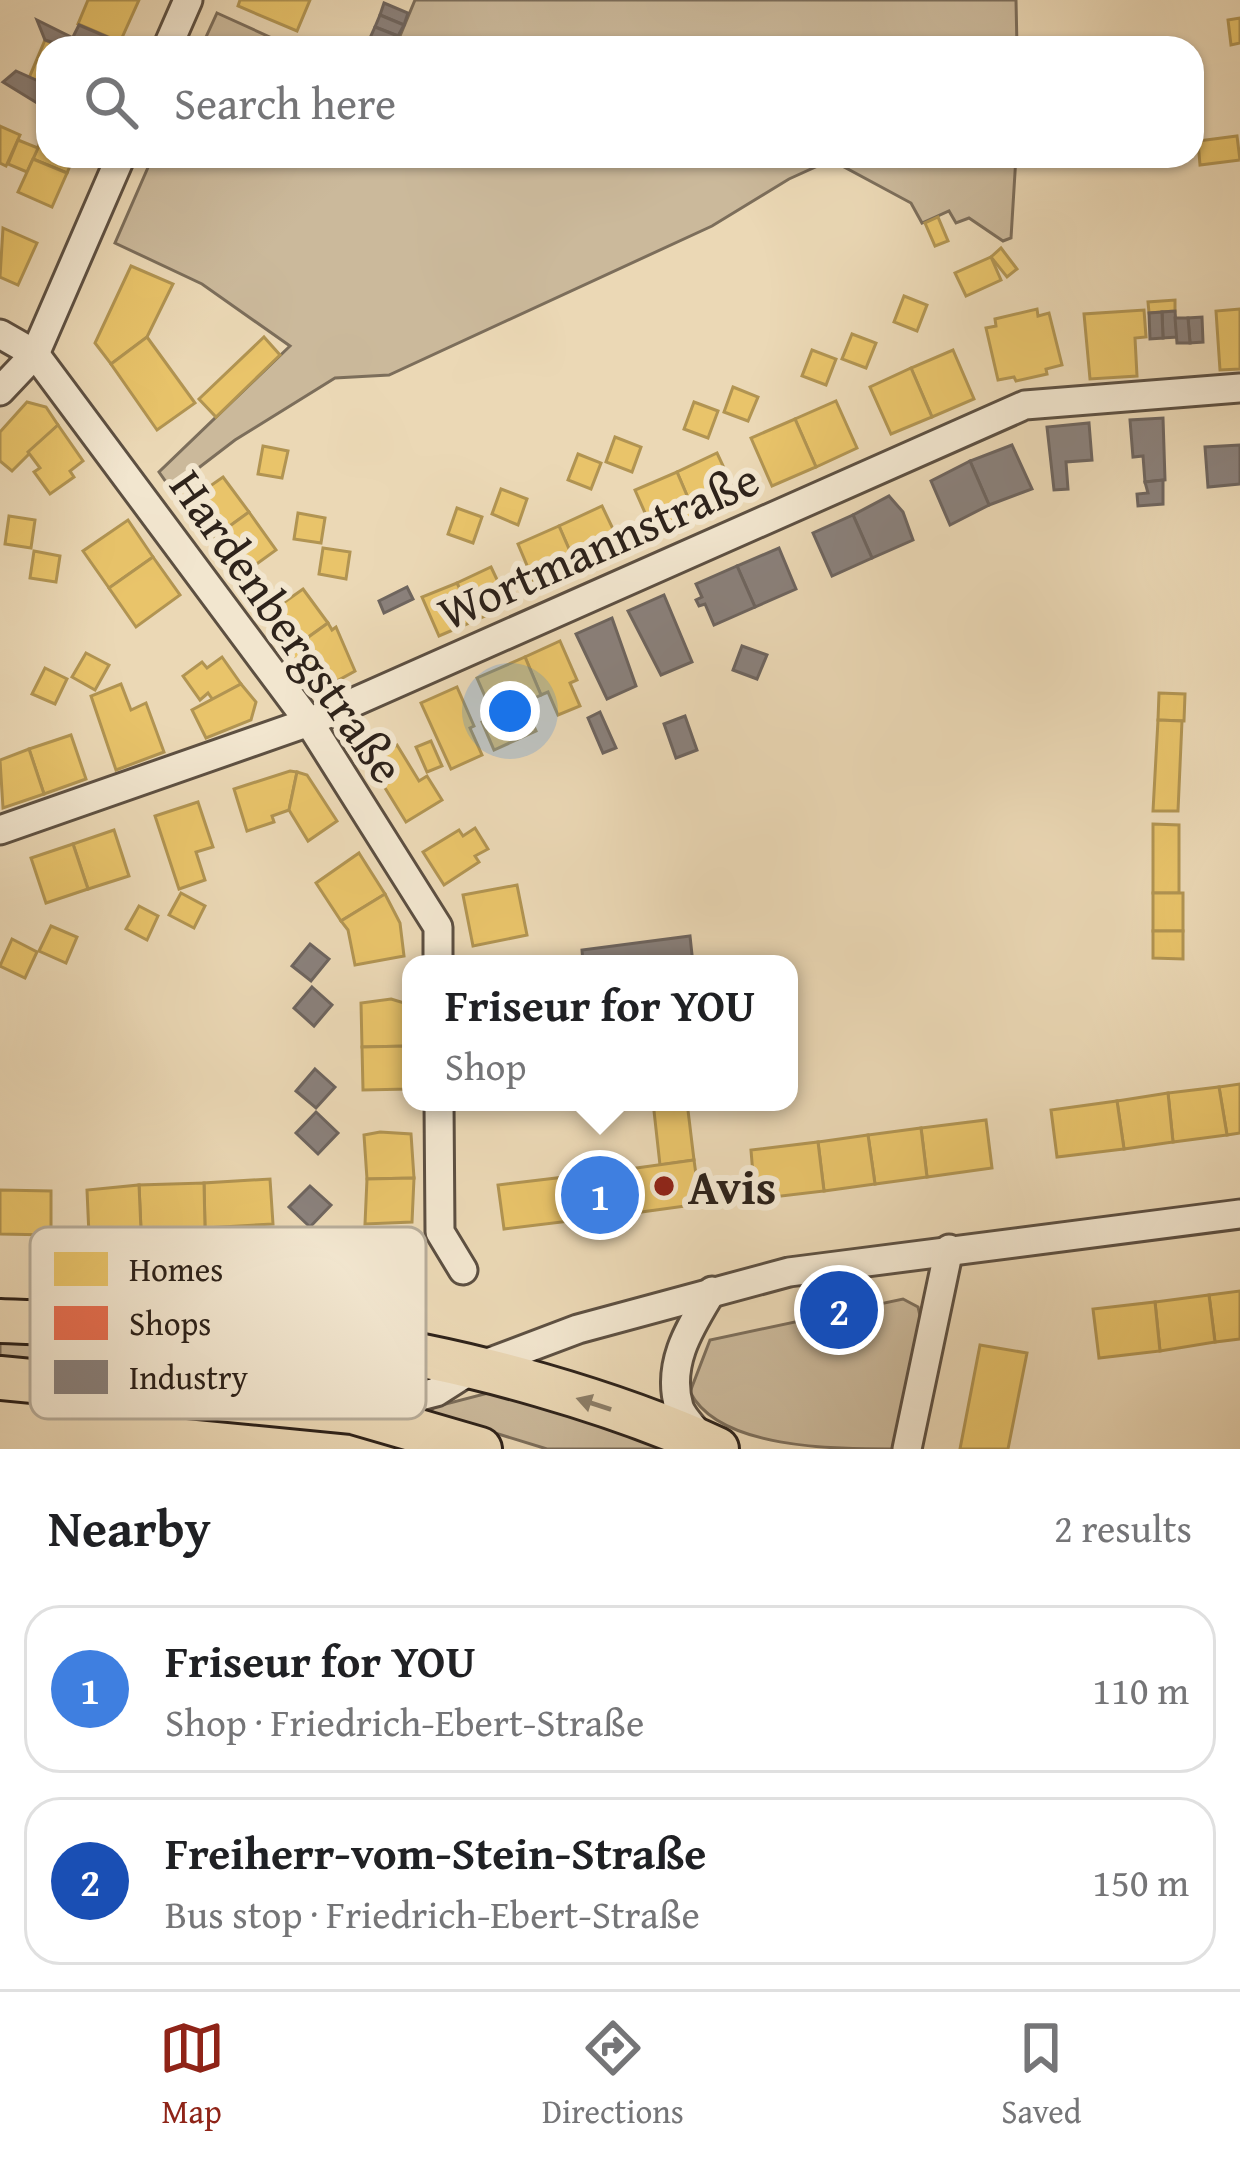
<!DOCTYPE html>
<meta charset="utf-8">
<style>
:root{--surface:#fff;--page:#f2f2f2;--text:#202124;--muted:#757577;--line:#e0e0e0;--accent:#8f2418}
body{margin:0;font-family:"Gentium Book Plus",serif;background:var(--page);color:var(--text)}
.you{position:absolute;left:510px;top:711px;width:42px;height:42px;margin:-30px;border:9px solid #fff;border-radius:50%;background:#1a73e8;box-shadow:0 0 0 18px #1a73e833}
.badge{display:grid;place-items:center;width:78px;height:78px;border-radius:50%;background:var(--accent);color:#fff;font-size:39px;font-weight:700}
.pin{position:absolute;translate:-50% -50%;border:6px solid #fff;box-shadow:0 3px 12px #0006}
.popup{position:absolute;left:402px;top:955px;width:396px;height:156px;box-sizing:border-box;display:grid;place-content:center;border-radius:24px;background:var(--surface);filter:drop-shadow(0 3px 9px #0005);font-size:39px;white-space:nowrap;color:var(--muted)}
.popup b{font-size:45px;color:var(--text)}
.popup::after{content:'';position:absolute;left:50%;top:100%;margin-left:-24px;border:24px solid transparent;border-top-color:var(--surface)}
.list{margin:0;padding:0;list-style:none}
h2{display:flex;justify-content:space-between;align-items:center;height:156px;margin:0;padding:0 48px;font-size:51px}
h2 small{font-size:39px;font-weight:400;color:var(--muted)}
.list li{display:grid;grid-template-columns:78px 1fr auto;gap:36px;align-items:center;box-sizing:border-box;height:168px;margin:0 24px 24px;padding:0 24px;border:3px solid var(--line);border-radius:36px}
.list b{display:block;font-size:45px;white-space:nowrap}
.list p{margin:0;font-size:39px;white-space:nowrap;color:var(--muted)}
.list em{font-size:39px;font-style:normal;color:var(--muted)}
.icon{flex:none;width:66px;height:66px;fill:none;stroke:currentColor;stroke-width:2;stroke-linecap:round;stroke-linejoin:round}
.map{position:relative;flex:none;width:1240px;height:1449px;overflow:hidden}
.search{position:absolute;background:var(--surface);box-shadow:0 3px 9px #0004;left:36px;right:36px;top:36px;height:132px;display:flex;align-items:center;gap:30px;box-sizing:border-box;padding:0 42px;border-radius:36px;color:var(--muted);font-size:45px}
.sheet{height:540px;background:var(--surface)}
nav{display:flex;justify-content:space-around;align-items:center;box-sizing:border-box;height:168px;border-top:3px solid var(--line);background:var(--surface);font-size:33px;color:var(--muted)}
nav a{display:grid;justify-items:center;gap:6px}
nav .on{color:var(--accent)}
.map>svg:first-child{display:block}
.green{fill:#cbb99b;stroke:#7c6e5b;stroke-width:3}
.homes{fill:#e9c46a;stroke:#b19452;stroke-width:3}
.shops{fill:#e76f51;stroke:#b05841;stroke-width:3}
.industry{fill:#8a817c;stroke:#6e655f;stroke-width:3}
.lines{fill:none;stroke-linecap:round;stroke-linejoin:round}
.street-casing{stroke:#5d5042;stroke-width:33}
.primary-casing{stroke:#2e231b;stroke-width:48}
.street{stroke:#f2e6cf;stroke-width:27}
.primary{stroke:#ebd8b5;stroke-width:42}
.oneway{fill:#8c7e68}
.poi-dot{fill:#8f2418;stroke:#f2e6cf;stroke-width:4.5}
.labels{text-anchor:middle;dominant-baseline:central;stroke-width:12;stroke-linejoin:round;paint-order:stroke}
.street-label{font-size:48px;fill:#2e231b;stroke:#f2e6cf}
.poi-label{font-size:48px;font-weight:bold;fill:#2e231b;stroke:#f2e6cf;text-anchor:start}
.key{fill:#f2e6cf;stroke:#b7ac99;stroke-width:3}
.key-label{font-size:33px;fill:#2e231b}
</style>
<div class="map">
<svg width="1240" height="1449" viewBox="0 0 1240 1449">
<rect width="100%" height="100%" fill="#ebd8b5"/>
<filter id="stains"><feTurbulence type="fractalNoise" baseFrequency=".00167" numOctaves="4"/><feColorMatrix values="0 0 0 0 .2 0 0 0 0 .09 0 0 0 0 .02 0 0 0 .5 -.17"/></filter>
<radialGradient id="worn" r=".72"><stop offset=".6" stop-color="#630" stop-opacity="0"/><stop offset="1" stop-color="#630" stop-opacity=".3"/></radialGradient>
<g class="green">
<polygon points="415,0 1016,0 1017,48 395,48"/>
<polygon points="217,13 294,48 201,48"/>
<polygon points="153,156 1016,156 1011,238 1003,241 969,218 956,223 949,211 922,223 911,203 831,160 789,179 712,226 389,375 335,378 235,440 171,489 159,472 290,346 202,284 115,243"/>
<polygon points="403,1262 408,1326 306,1314 297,1306 295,1271 299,1265"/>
<polygon points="237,1270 237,1295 188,1291 188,1273"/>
<path d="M903 1299 918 1307 921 1320 898 1449C832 1449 719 1449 690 1392L710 1340Z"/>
<polygon points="0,1337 224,1348 414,1374 416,1379 414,1384 360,1388 157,1363 0,1358"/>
<polygon points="488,1393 584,1418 669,1449 547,1449 430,1413 434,1407"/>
</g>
<g class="homes">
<polygon points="88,0 139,0 120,42 78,24"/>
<polygon points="240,0 310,0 297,31 238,6"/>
<polygon points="1240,18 1240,43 1231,45 1228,20"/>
<polygon points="45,40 64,48 48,48 48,86 29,78"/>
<polygon points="0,126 20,135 6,166 0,163"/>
<polygon points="46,128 48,156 74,156 67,173 33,159"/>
<polygon points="1237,136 1240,160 1200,165 1198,141"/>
<polygon points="18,140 38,148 27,172 8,164"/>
<polygon points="33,159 67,173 52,207 18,192"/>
<polygon points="938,217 948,241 935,246 925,223"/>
<polygon points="3,228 37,243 18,285 0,277"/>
<polygon points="1001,248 1017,269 1007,277 991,257"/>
<polygon points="991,257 1001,280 966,296 955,273"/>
<polygon points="131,266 173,284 147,337 111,364 95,343"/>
<polygon points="904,296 927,305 917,331 894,322"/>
<polygon points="1175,300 1175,311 1149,313 1148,302"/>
<polygon points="1037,309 1038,316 1049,313 1062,365 1046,369 1047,374 1016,381 1014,377 998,380 986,328 996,326 995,319"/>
<polygon points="1240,309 1240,369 1220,370 1216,311"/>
<polygon points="1144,310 1146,337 1135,338 1137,376 1090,379 1084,314"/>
<polygon points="852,334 876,343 866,368 842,359"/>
<polygon points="147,337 195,403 157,430 111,364"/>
<polygon points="264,337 280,355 216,417 199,399"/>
<polygon points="812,350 836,359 826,385 802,376"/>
<polygon points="953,350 974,399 932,417 911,368"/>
<polygon points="911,368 932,417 891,434 870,387"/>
<polygon points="733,387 758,397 748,421 724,412"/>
<polygon points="836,401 857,448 816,467 795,419"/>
<polygon points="27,402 46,407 58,425 12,471 0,461 0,432"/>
<polygon points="694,402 718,411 708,438 684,429"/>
<polygon points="795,419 816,467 772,486 751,438"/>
<polygon points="58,425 83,461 70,471 74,477 50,494 34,472 40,468 28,452"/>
<polygon points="615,437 641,447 632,472 606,462"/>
<polygon points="263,446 288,451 282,478 258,474"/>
<polygon points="717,453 739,500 697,519 677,472"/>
<polygon points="578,454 601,463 591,489 568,480"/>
<polygon points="677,472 697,519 656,538 635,490"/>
<polygon points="223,477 249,512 209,541 183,505"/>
<polygon points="501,489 527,499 518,525 492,514"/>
<polygon points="602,506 624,552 579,572 559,526"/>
<polygon points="457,508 482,517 473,543 448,534"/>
<polygon points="249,512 276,550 236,579 209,541"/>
<polygon points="298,513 325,518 321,543 294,539"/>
<polygon points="9,516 35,520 31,548 5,544"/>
<polygon points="128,520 153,557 109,588 83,551"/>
<polygon points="559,526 579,572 537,589 518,544"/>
<polygon points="323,548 350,552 346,579 319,574"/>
<polygon points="34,551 60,556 56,582 30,578"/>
<polygon points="153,557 180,595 136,627 109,588"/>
<polygon points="491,567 509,605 474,621 457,583"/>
<polygon points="457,583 474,621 439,636 422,597"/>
<polygon points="303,589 328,623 289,651 262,618"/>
<polygon points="328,623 332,630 336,627 355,671 326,687 308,681 289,651"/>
<polygon points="560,641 577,680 570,683 580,706 558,715 548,692 541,695 525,657"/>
<polygon points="86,653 109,665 95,690 72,677"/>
<polygon points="222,657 241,684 213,700 208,693 200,700 183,676 202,662 207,668"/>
<polygon points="525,657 541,695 524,703 536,731 494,750 482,722 494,717 477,678"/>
<polygon points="45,668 67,679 55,704 32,694"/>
<polygon points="121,684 131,710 146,703 164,752 116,770 91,696"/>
<polygon points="241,684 256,702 251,720 206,738 192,710"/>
<polygon points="457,687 474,726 470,728 482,755 451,769 421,703"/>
<polygon points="1159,693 1185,694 1184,721 1158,720"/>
<polygon points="1158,720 1182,721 1178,811 1153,811"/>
<polygon points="71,735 86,779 44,794 29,749"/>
<polygon points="431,741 442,766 427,772 416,747"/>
<polygon points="397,745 419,781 427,776 442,800 406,822 369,762"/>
<polygon points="29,749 44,794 3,808 0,760"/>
<polygon points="290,771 297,772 289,810 272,816 274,822 247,831 234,789"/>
<polygon points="297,772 307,775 337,821 308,841 289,810"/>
<polygon points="198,802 213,847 196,852 205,880 179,889 155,816"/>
<polygon points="1153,824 1179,825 1179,893 1153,893"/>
<polygon points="475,828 488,849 475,856 479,862 444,885 423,852 459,830 463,836"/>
<polygon points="114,830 129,876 88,889 73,844"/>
<polygon points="73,844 88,889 46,903 31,858"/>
<polygon points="359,853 385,894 341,921 316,883"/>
<polygon points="517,885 527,935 473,946 463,895"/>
<polygon points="181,893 205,906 194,928 169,915"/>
<rect x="1153" y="893" width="30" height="38"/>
<polygon points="385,894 400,923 404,956 355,965 348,930 341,921"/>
<polygon points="139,906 158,916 147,940 126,929"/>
<polygon points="51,926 77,937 66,963 39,951"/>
<polygon points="1153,931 1183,931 1183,959 1153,958"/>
<polygon points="12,939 37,952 25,978 0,966"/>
<polygon points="391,999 411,1005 409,1046 362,1047 361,1003"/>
<polygon points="409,1046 409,1089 363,1090 362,1047"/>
<polygon points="1240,1084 1240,1133 1227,1135 1219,1087"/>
<polygon points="1219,1087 1227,1135 1173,1142 1168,1093"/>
<polygon points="1168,1093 1173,1142 1124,1149 1117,1101"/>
<polygon points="1117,1101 1124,1149 1057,1157 1051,1110"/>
<polygon points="653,1102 687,1102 694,1160 660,1165"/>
<polygon points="986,1120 992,1168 927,1177 921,1128"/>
<polygon points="921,1128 927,1177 875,1184 868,1135"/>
<polygon points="380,1132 411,1134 414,1178 367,1179 364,1135"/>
<polygon points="868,1135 875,1184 824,1191 818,1142"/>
<polygon points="818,1142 824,1191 755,1199 751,1150"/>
<polygon points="694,1160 700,1204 634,1213 629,1169"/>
<polygon points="565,1177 570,1221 504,1229 498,1185"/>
<polygon points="414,1178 412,1222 365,1224 367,1179"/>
<polygon points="270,1179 273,1224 205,1228 204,1183"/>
<polygon points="204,1183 205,1228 141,1230 139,1185"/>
<polygon points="139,1185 141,1230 89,1235 87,1190"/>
<polygon points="0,1190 51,1191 51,1235 0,1234"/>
<polygon points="1240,1291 1240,1339 1215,1342 1209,1295"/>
<polygon points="1209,1295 1215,1342 1160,1351 1155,1302"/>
<polygon points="1155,1302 1160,1351 1099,1358 1093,1309"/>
<polygon points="980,1345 1027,1353 1008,1449 960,1449"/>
</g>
<polygon class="shops" points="629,1169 634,1213 570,1221 565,1177"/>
<g class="industry">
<polygon points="384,3 408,13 404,25 380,15"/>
<polygon points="380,15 404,25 398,36 375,27"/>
<polygon points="37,20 75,39 71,48 45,40"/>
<polygon points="79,25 119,42 116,48 93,48 73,37"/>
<polygon points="375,27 398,36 394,48 370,38"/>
<polygon points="16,71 47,85 37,103 3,82"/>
<polygon points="1175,311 1177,337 1163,338 1162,312"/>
<polygon points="1162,312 1163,338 1150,339 1149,313"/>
<polygon points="1202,317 1203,342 1190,343 1188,318"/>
<polygon points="1175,318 1188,318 1190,343 1177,343"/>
<polygon points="1163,418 1165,480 1145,482 1143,456 1133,457 1130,420"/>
<polygon points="1089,423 1092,460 1066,462 1068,489 1054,490 1047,427"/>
<polygon points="1012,445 1032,489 989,505 970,461"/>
<polygon points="1240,445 1240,484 1208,487 1205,447"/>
<polygon points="970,461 989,505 950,525 931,481"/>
<polygon points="1163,480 1163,504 1138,506 1137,494 1148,493 1145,482"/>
<polygon points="889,496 903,512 913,540 872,558 853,515"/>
<polygon points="853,515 872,558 832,576 813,533"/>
<polygon points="779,548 796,589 755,607 737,566"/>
<polygon points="737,566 755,607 714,625 705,604 699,606 696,600 702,597 696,584"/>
<polygon points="407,587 413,599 384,613 379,601"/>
<polygon points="664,595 692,662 661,675 628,611"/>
<polygon points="612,618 636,686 607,699 576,634"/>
<polygon points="742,646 767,655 757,679 733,670"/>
<polygon points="600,712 616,748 603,753 588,718"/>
<polygon points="685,716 697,750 676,758 664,724"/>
<polygon points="690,936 693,964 583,964 582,950"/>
<polygon points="310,944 329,959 311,981 292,966"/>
<polygon points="312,987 332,1005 314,1026 294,1008"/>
<polygon points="315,1069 335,1087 316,1108 296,1091"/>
<polygon points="316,1112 338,1133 318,1154 296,1133"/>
<polygon points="310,1186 331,1205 310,1227 289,1207"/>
</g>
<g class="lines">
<g class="street-casing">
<g id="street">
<polyline points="167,48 188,0"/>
<polyline points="0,334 35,354 309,722 438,927 438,964"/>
<polyline points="0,391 35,354 121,156"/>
<polyline points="0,830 309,722 1025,405 1240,388"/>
<polyline points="439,1102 440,1232 463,1270"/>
<polyline points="366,1410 436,1392 472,1369 578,1329 789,1272 1240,1214"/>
<path d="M701 1438C695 1429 682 1417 679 1407 666 1363 691 1326 712 1291"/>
<polyline points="907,1449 949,1249"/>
</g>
</g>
<g class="primary-casing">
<g id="primary">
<path d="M0 1321C119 1326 238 1329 357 1345 465 1359 618 1403 717 1449"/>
<polyline points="0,1378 353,1412 480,1449"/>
</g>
</g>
<use href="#street" class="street"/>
<use href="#primary" class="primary"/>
</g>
<defs><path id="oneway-solid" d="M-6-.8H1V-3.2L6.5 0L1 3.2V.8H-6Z" transform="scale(3)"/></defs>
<use class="oneway" href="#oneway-solid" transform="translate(594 1404) rotate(-162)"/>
<circle class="poi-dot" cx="664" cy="1186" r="12"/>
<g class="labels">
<g class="street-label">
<text transform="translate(598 545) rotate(-24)">Wortmannstraße</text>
<text transform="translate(288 626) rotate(55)">Hardenbergstraße</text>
</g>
<g class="poi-label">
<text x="688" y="1186">Avis</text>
</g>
</g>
<rect x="30" y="1227" width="396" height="192" rx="18" class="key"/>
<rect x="54" y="1252" width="54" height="34" fill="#e9c46a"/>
<rect x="54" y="1306" width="54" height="34" fill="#e76f51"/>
<rect x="54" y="1360" width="54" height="34" fill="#8a817c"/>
<g class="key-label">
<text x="129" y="1281">Homes</text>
<text x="129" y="1335">Shops</text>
<text x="129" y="1389">Industry</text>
</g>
<rect width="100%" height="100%" filter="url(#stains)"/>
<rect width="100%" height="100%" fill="url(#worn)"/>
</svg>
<div class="you"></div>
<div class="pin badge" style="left:600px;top:1195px;background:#3f7fe0">1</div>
<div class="popup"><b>Friseur for YOU</b>Shop</div>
<div class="pin badge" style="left:839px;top:1310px;background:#1a4fb4">2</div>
<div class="search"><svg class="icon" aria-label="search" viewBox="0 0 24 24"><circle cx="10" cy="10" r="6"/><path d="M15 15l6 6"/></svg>Search here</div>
</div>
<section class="sheet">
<h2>Nearby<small>2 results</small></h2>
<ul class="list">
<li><span class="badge" style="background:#3f7fe0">1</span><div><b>Friseur for YOU</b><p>Shop · Friedrich-Ebert-Straße</p></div><em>110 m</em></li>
<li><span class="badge" style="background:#1a4fb4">2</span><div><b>Freiherr-vom-Stein-Straße</b><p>Bus stop · Friedrich-Ebert-Straße</p></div><em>150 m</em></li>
</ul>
</section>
<nav>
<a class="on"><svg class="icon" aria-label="map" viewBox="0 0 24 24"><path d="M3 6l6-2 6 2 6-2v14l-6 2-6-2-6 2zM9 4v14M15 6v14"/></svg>Map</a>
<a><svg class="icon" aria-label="directions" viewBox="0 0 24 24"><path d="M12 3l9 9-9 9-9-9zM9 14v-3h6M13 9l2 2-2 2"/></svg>Directions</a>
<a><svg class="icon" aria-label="saved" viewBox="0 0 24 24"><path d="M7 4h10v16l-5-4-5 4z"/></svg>Saved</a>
</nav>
